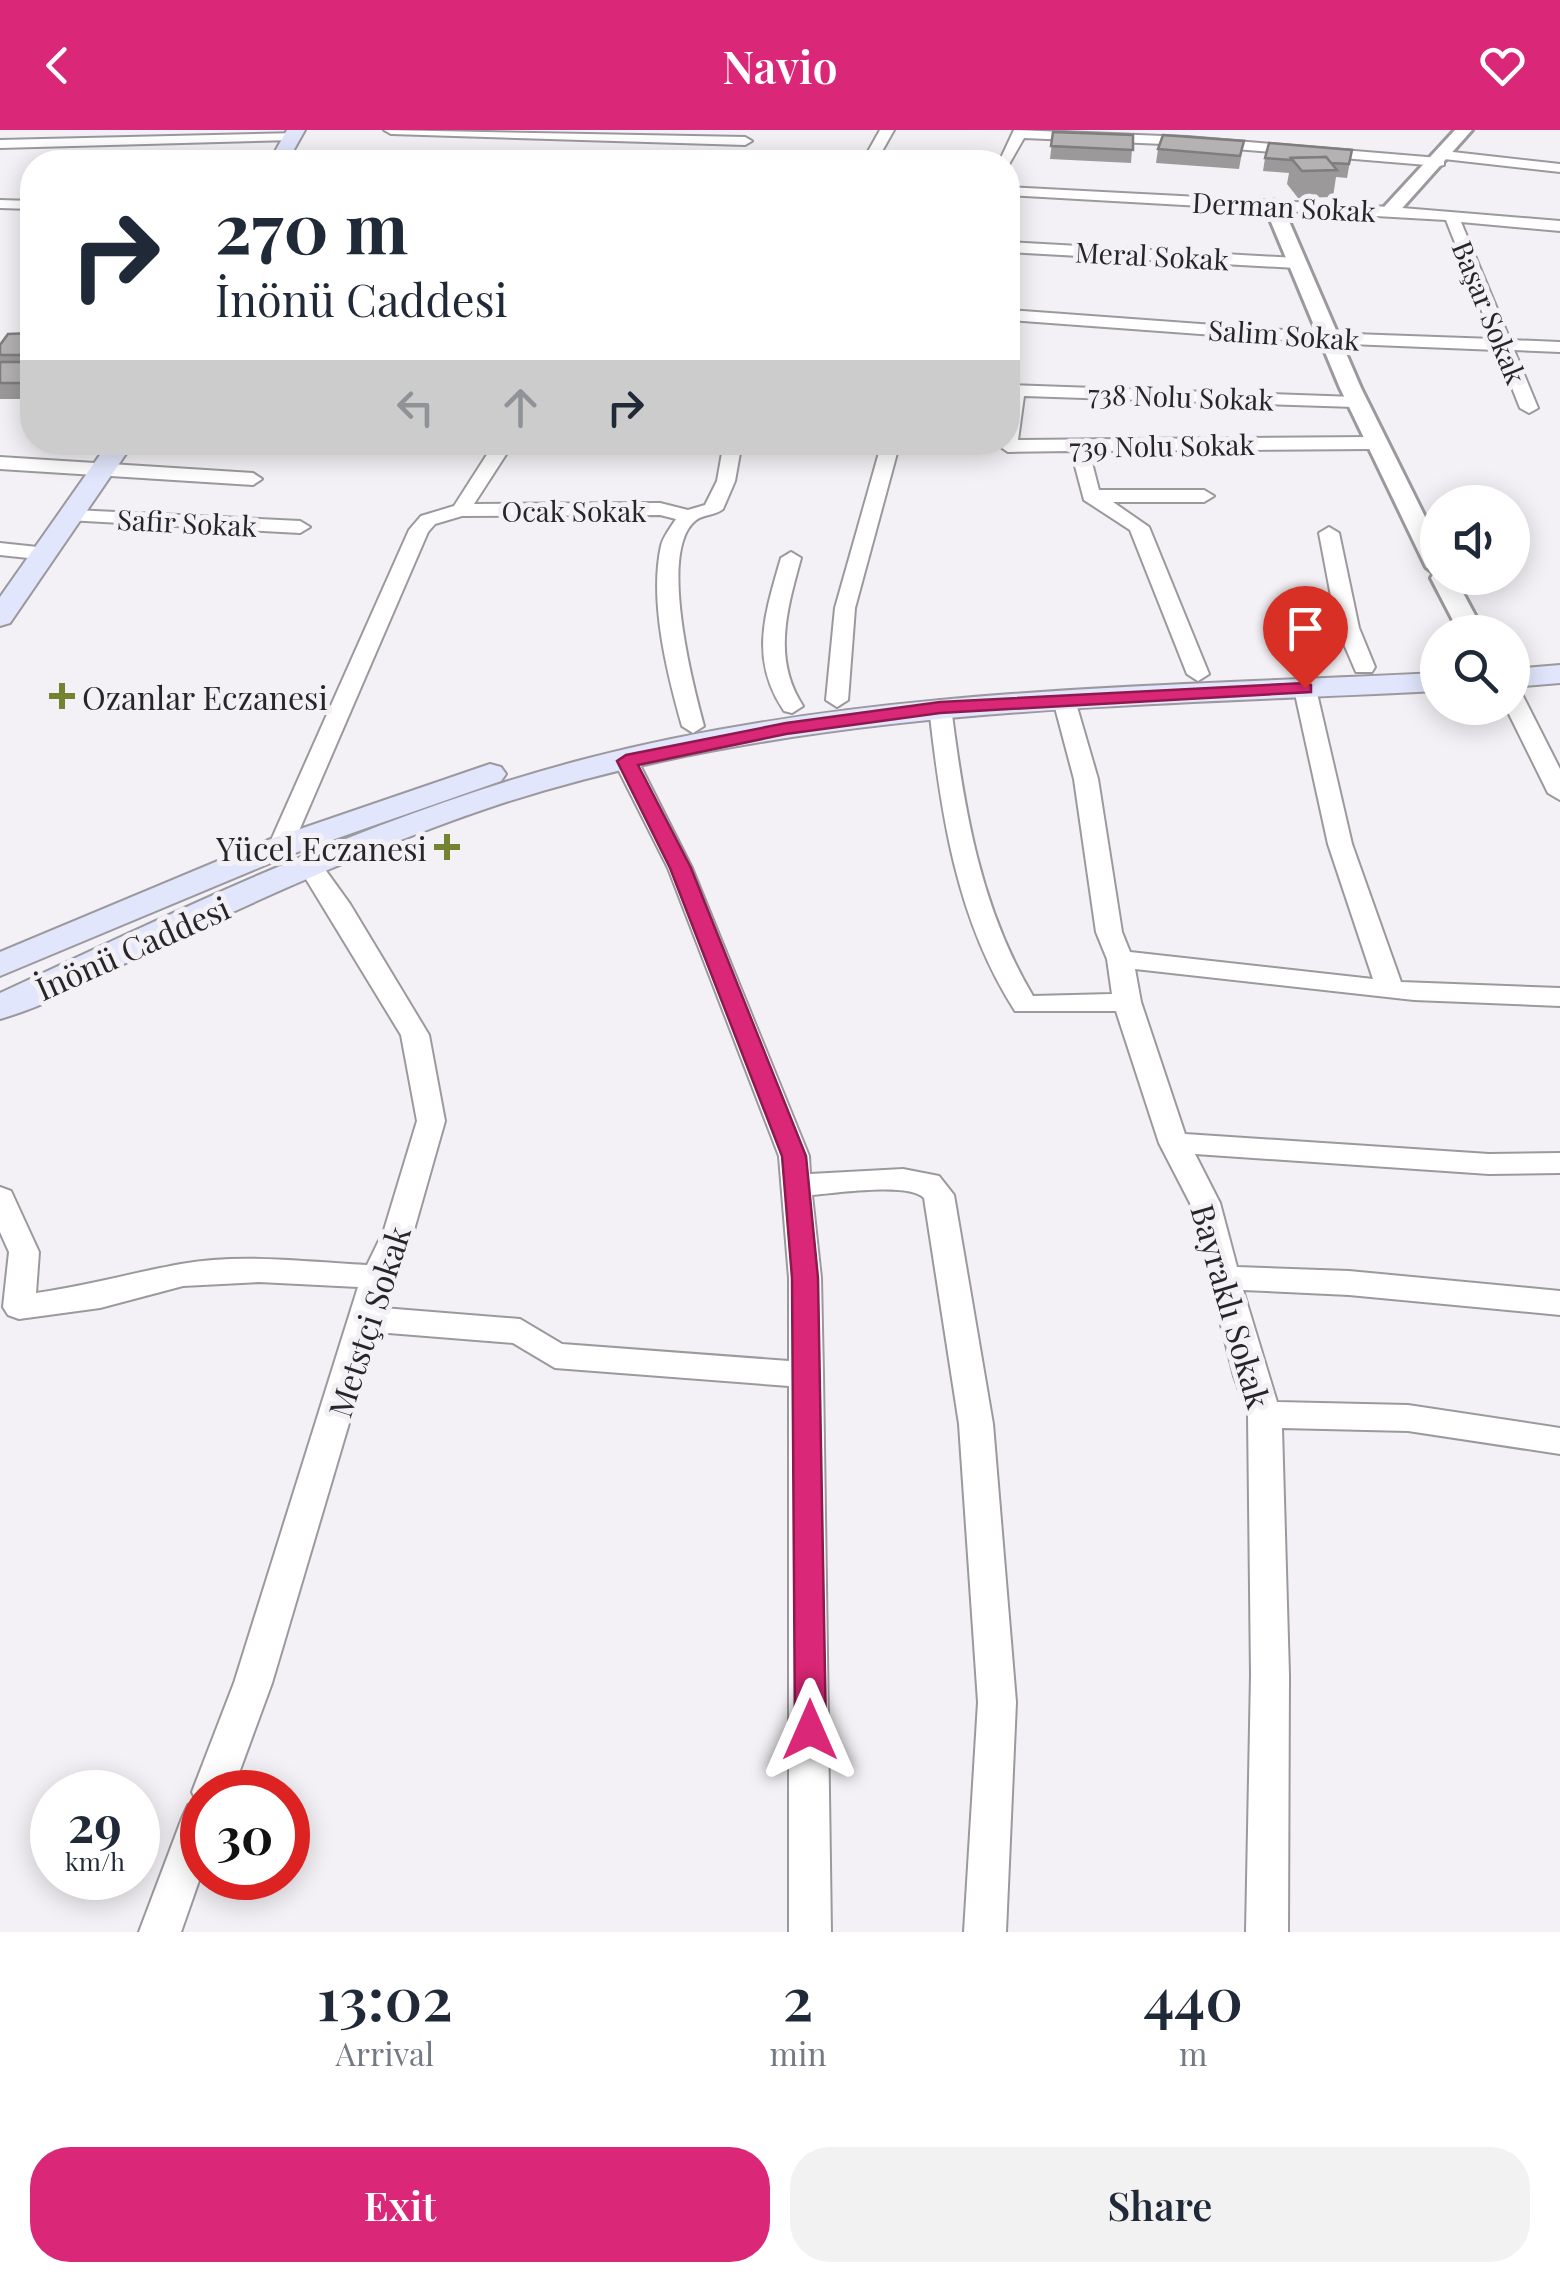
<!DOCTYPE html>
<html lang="en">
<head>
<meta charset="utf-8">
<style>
	:root { --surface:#fff; --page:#f2f2f3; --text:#1f2937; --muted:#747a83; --accent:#db2777 }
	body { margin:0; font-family:"Playfair Display",serif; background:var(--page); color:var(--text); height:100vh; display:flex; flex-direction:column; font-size:38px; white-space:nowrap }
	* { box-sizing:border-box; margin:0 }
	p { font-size:32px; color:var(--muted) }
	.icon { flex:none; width:55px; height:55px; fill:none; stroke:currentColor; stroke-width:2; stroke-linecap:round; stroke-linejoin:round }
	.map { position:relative; height:1802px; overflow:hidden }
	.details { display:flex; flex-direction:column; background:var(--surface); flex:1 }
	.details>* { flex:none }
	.banner { position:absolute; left:20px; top:20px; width:1000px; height:305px; border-radius:40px; box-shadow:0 5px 25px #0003; background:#fff; color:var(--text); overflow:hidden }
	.controls { position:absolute; left:1420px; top:355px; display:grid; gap:20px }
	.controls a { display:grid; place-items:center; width:110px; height:110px; border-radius:50%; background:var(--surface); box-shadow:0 5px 25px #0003; font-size:50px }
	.speed { position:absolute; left:30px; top:1640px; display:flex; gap:20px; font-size:50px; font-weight:700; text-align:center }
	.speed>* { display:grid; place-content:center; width:130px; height:130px; border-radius:50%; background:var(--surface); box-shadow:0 5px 25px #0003; line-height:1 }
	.speed small { font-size:25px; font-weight:400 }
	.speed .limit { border:15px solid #d22; background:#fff; color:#111 }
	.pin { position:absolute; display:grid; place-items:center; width:85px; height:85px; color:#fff; margin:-102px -42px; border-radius:50% 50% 50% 0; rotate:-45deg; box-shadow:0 0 10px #0007 }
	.pin .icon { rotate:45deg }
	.me { position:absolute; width:110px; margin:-55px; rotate:0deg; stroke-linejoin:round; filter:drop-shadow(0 0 8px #0008) }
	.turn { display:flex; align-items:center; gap:35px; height:210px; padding:0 30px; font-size:45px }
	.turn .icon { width:130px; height:130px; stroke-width:2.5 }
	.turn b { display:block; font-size:70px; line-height:85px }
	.lanes { display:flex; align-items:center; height:95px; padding:0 30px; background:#0003; justify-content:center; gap:50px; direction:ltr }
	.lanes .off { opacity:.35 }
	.eta { display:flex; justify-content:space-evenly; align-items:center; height:170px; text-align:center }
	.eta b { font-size:60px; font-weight:600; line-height:70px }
	.cta { display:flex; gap:20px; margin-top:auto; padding:20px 30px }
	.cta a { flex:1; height:115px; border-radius:40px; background:var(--accent); color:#fff; font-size:40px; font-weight:600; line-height:115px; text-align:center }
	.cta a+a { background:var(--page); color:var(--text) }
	header { display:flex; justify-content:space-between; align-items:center; height:130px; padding:0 30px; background:var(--accent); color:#fff; font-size:45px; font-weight:600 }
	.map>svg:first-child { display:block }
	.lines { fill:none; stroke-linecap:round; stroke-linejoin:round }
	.minor-casing { stroke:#9b999d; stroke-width:4 }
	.tertiary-casing { stroke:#9b999d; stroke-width:6 }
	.secondary-casing { stroke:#9b999d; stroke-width:4 }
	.minor { fill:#fff; fill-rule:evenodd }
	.tertiary { fill:#fff; fill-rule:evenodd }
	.secondary { fill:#e2e6fc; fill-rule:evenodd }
	.wall { fill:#9c999b }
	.building { fill:#b5b2b4; stroke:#7f7d7e; stroke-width:2.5 }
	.route { fill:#db2777; stroke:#8e194d; stroke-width:2.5 }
	.poi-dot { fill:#748332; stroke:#f3f1f5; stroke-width:4 }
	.labels { text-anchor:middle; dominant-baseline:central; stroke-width:10; stroke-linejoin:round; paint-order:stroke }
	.far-street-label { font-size:28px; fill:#272627; stroke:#f3f1f5 }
	.poi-label { font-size:32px; fill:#272627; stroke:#f3f1f5; text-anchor:start }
	.street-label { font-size:32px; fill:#272627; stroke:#f3f1f5 }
</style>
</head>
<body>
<header><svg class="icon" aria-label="back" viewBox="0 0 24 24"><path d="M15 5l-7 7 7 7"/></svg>Navio<svg class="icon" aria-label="heart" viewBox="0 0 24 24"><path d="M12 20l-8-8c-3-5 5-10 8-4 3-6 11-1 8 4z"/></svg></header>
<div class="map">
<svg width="1560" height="1802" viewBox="0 0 1560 1802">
	<rect width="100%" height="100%" fill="#f3f1f5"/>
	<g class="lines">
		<defs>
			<g id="minor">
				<polygon points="384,0 745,7 752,11 745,15 391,4"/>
				<polygon points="880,0 894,0 876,32 862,32"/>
				<polygon points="1014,0 1187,7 1439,28 1439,22 1444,21 1560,34 1560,42 1444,29 1444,35 1439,36 1187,15 1024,8 1008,36 1008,32 999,32"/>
				<polygon points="298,3 298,9 293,10 0,18 0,10"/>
				<polygon points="279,28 301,28 308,32 272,32"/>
				<polygon points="1008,57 1390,77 1560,91 1560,101 1461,92 1510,210 1560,212 1560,222 1514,220 1538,278 1529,283 1520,278 1497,220 1325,213 1008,190 1008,180 1325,203 1493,209 1446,90 1008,65"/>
				<polygon points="0,70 32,71 32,79 0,78"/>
				<polygon points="1008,112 1296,128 1304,133 1296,138 1008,122"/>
				<polygon points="1008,255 1355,267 1364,272 1355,277 1024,266 1018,310 1373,307 1382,313 1373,319 1089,321 1099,360 1204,360 1214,366 1204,372 1113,372 1149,397 1209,544 1198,551 1187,544 1130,400 1084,370 1071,321 1008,322 999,316 999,312 1008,312"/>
				<path d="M495,312h19l-40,62 186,-1 28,7 17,-5 12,-24 5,-28 -83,-5 -9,-6h112l-7,39 -12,28c-8,7 -21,5 -28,12 -37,31 -2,165 9,205l-11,7 -11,-7c-15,-53 -33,-125 -21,-180 2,-9 10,-19 15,-27l-16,-4 -198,1 -27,8 -7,8 -136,315 -12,7 -9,-2 -3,-5 141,-317 12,-14 33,-10z"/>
				<polygon points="882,312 900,312 855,478 848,570 837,577 826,570 835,478"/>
				<polygon points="0,327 253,343 262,349 253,355 0,339"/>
				<polygon points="74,380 300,391 310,397 300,403 67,390 64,386"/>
				<polygon points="1329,397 1339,403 1359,498 1375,537 1372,542 1356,542 1337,498 1319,403"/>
				<polygon points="0,413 47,418 57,424 47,430 0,425"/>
				<path d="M791,422l10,6c-14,51 -29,101 2,148l-11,7 -8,-2c-35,-52 -19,-97 -3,-153z"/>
				<path d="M1305,552l11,7 36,155 49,138 159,6v18l-146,-6 -279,-31 6,33 44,132 304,20 71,-1v20l-71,1 -294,-20 25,49 17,64 112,4 211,20v24l-211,-20 -106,-5 34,112 131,3 152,23v26l-152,-23 -126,-3 7,247 -1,257h-42l5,-257 -3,-260 -14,-39 -44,-173 -31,-60 -43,-132h-101c-59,-92 -74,-197 -86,-304l11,-7 11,7c13,102 29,200 82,289l79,-2 -5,-35 -11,-27 -22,-153 -21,-79 11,-7 11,7 23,79 24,153 8,20 243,27 -45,-135 -34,-155z"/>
				<polygon points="1512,559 1523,566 1560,639 1560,670 1548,663 1506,578 1512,578"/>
				<path d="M626,624l12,7 54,107 117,288 1,18 93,-5 36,7 15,19 39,229 23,278 -10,230h-42l14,-230 -19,-278 -35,-226c-15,-16 -88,-5 -112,-3l9,83 2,97 8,557h-42v-546l-234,-18 -42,-25 -137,-11 -104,351 -40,109h-30v80l-21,60h-42l43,-114 6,-13 9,-3 -5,-10 42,-109 124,-396 -99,-5 -76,4 -83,22 -81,11 -11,-4 -5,-8 6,-55 -9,-20v-45l11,4 28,61 -3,41c49,-7 96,-20 145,-29 60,-11 125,-2 186,1l17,-35 33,-109 -16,-86 -103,-169 12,-7 9,2 31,43 79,131 16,86 -31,109 -31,78 137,11 42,25 227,17v-83l-10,-122 -111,-288 -54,-107z"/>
			</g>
			<g id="tertiary">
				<polygon points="1455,0 1472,0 1396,85 1384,85 1384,77"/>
				<polygon points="1273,70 1282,75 1361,258 1438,413 1438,448 1455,448 1484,502 1459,502 1431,448 1434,443 1426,437 1340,258 1264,75"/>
			</g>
			<g id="secondary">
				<polygon points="287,0 305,0 287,32 269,32"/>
				<polygon points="109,312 134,312 10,493 0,496 0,467"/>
				<polygon points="1560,535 1560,553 1512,557 1512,539"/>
				<path d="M1438,543v18c-318,16 -639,15 -944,115 -113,38 -221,87 -329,137 -51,25 -111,61 -165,76v-26c192,-89 383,-182 589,-235 277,-71 565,-71 849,-85z"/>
				<polygon points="490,634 501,637 506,644 501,651 292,724 0,846 0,822 268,710"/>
			</g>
		</defs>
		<!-- minor casing -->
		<use href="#minor" class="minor-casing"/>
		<!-- tertiary casing -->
		<use href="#tertiary" class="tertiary-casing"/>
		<!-- secondary casing -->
		<use href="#secondary" class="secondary-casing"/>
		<!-- minor -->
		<use href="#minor" class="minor"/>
		<!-- tertiary -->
		<use href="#tertiary" class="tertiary"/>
		<!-- secondary -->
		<use href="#secondary" class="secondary"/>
	</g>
	<!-- wall -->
	<g class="wall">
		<polygon points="1053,2 1133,5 1131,33 1050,29"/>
		<polygon points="1244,11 1239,39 1156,33 1158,19"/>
		<polygon points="1352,20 1347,48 1336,47 1333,67 1298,68 1287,54 1289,43 1263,41 1265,28"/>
		<polygon points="32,203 32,269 0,269 0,215"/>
	</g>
	<!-- building -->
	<g class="building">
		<polygon points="1053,2 1133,5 1133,20 1051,16"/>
		<polygon points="1163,5 1244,11 1240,26 1158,19"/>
		<polygon points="1269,13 1352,20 1349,34 1331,33 1326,27 1291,28 1291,30 1265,28"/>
		<polygon points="1326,27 1337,40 1302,41 1291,28"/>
		<polygon points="32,203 32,225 0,225 0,215 8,204"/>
		<rect x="0" y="232" width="32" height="21"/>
	</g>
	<!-- route -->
	<polygon class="route" points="1305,553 1311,555 1311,562 940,583 786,604 638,635 691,738 806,1026 818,1148 826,1600 822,1610 810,1614 799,1610 795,1600 792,1148 782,1026 670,738 617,631 626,625 786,593 940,572"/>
	<!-- markers -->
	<g class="poi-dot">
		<path d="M57 551h10v10h10v10h-10v10h-10v-10h-10v-10h10z"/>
		<path d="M442 702h10v10h10v10h-10v10h-10v-10h-10v-10h10z"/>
	</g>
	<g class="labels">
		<!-- far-street labels -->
		<g class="far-street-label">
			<text transform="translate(1284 76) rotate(3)">Derman Sokak</text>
			<text transform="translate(1152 125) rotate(3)">Meral Sokak</text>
			<text transform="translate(1490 182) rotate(68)">Başar Sokak</text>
			<text transform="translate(1284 204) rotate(4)">Salim Sokak</text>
			<text transform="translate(1181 266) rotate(2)">738 Nolu Sokak</text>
			<text transform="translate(1162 315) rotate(-1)">739 Nolu Sokak</text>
			<text x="574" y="380">Ocak Sokak</text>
			<text transform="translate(187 392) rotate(3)">Safir Sokak</text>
		</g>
		<!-- poi labels -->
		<g class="poi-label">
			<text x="82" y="566">Ozanlar Eczanesi</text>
			<text x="427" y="717" text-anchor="end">Yücel Eczanesi</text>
		</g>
		<!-- street labels -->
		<g class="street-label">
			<text transform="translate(132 817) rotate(-24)">İnönü Caddesi</text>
			<text transform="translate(1232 1176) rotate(74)">Bayraklı Sokak</text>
			<text transform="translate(368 1191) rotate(-72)">Metstçi Sokak</text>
		</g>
	</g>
</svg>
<div class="controls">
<a><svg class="icon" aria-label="sound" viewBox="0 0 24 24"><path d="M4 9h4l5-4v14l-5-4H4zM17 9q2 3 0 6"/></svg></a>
<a><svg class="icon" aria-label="search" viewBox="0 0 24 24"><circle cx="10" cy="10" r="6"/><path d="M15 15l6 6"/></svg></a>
</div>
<div class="speed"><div>29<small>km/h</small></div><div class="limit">30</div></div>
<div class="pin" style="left:1305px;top:558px;background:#d93025"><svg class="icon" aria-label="arrive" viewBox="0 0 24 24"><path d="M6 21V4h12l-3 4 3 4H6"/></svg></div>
<svg class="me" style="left:810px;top:1600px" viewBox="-20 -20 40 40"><path d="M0-17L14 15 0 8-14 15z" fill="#db2777" stroke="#fff" stroke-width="4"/></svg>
<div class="banner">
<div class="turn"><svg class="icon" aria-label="right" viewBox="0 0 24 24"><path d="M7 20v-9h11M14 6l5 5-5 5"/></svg><div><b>270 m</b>İnönü Caddesi</div></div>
<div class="lanes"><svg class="icon off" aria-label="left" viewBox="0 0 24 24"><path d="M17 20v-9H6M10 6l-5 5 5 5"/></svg><svg class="icon off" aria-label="ahead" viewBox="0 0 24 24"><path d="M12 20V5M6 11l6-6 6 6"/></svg><svg class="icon" aria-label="right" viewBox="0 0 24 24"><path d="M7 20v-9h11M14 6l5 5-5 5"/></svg></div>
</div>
</div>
<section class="details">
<div class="eta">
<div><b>13:02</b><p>Arrival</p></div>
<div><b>2</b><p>min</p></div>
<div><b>440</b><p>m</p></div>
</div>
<div class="cta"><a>Exit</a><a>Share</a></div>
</section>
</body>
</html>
